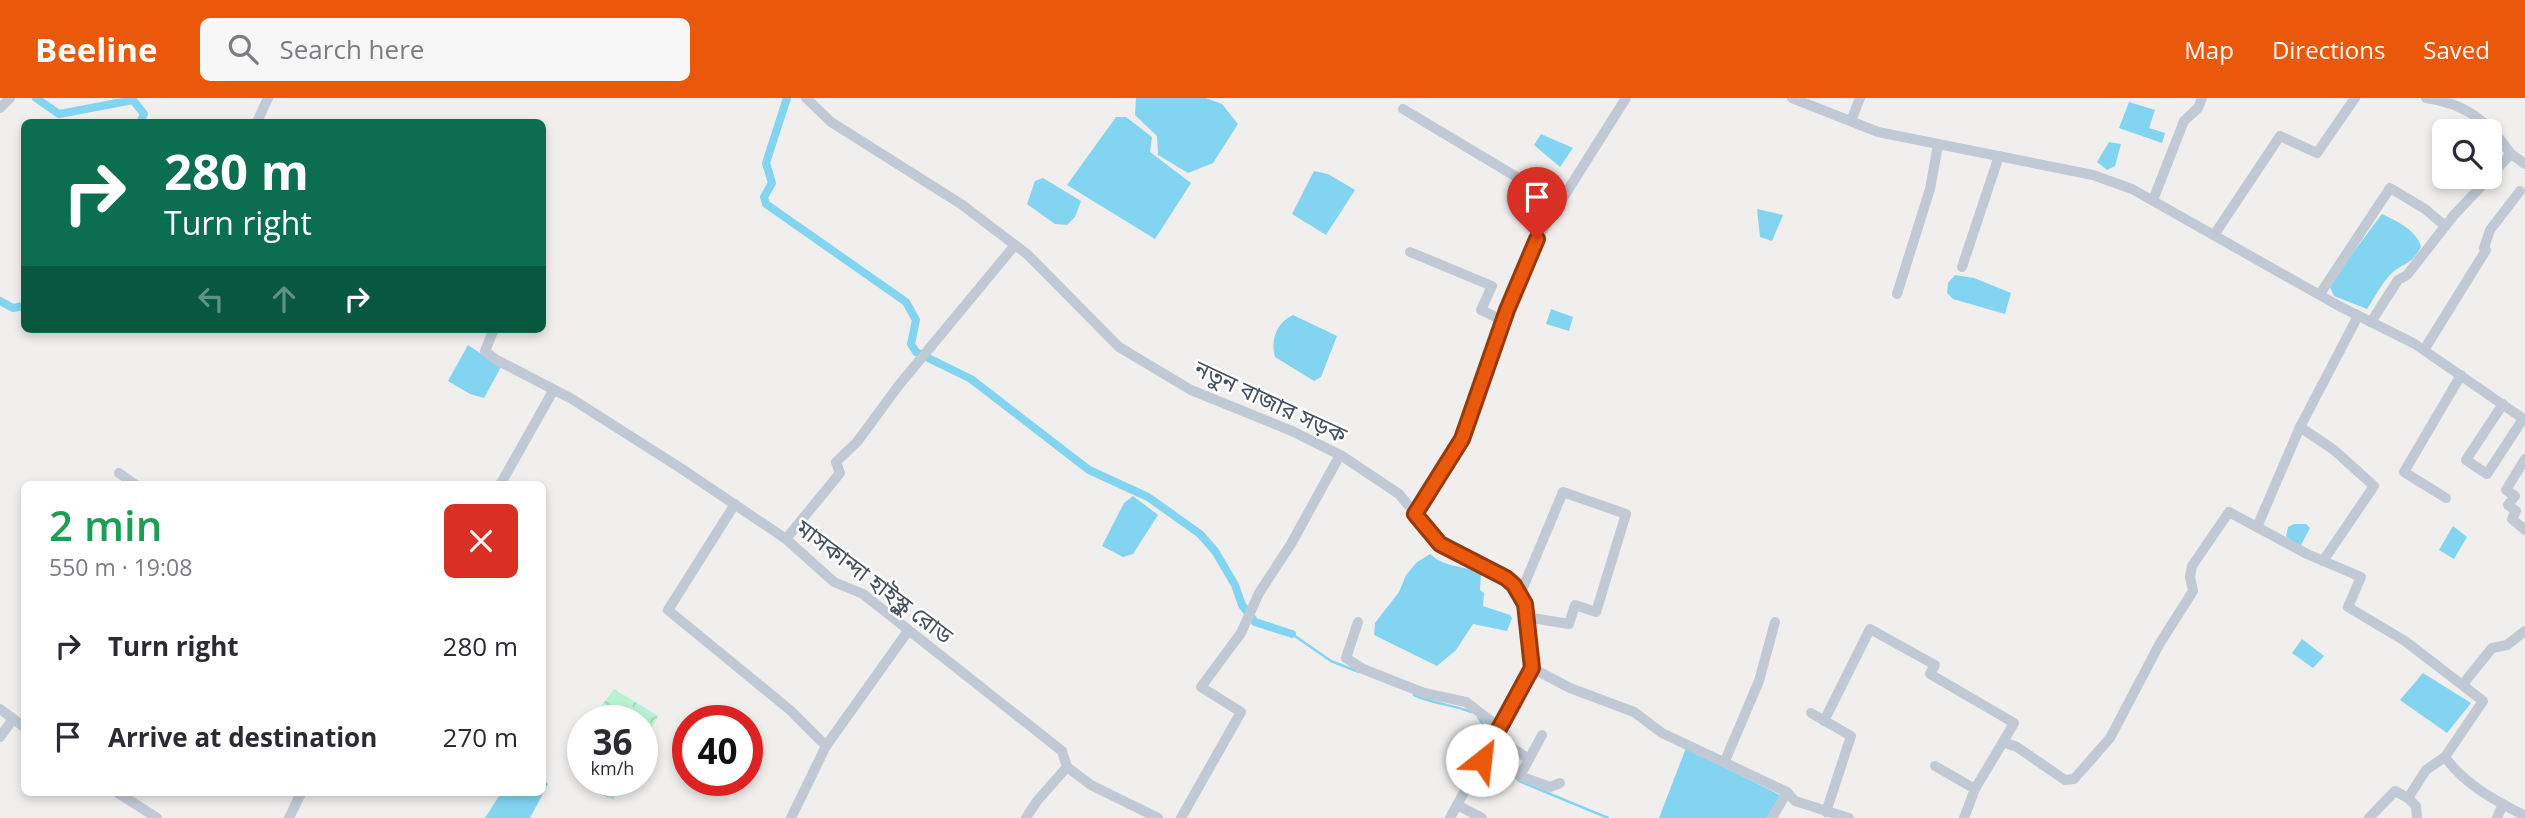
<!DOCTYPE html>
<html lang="en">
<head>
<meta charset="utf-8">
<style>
	:root { --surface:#fff; --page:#f7f7f7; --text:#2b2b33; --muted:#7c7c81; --accent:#ea580c }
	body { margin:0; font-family:"Open Sans","Noto Sans Bengali",sans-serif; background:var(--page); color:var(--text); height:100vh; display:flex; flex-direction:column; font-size:26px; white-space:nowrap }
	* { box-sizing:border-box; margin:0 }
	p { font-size:23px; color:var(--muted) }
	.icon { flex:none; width:38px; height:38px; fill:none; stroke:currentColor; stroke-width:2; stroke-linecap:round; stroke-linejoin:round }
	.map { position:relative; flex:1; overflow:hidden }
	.sheet { position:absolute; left:21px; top:383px; width:525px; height:315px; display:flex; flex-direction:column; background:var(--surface); border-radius:10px; box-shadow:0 4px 10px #0003 }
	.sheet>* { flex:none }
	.top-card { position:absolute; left:21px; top:21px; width:525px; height:214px; border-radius:10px; box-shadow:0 4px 10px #0003; background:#0b6e4f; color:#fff; overflow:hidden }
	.controls { position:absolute; left:2432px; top:21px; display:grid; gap:14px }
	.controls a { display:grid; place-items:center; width:70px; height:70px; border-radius:10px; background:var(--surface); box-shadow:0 4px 10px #0003; font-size:35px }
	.speed { position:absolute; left:567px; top:607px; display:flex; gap:14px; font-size:35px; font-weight:700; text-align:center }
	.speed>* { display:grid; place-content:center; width:91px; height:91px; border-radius:50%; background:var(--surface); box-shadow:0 4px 10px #0003; line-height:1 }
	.speed small { font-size:18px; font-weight:400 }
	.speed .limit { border:10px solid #d22; background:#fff; color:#111 }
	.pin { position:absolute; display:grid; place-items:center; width:60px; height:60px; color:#fff; margin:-72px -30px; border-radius:50% 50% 50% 0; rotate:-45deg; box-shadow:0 0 7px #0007 }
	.pin .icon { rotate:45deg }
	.me { position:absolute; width:77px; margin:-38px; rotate:29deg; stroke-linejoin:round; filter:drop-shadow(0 0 5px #0008) }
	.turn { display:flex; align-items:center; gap:24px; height:147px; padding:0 28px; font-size:32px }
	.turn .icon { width:91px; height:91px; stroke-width:2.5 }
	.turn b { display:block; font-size:49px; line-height:60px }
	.lanes { display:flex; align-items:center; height:66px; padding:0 28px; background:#0003; justify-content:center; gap:35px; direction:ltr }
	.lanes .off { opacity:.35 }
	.round { display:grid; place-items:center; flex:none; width:74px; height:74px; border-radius:10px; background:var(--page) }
	.summary { display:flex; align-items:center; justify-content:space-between; height:119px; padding:0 28px }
	h1 { font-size:42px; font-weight:600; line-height:52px; color:#1e9e55 }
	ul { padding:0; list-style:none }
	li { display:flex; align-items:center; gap:21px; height:91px; padding:0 28px }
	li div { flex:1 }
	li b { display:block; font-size:26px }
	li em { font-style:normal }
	header { display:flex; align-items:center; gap:42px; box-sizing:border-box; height:98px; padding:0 35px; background:var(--accent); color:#fff }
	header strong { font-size:33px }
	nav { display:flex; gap:38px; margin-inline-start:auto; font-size:24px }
	.search { width:490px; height:63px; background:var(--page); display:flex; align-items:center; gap:18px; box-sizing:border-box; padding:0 24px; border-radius:10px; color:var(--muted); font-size:26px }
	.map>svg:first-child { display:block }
	.forest { fill:url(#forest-crowns) }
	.water { fill:#83d4f1 }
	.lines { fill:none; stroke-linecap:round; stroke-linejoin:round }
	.stream { stroke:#83d4f1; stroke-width:2.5 }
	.canal { stroke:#83d4f1; stroke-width:8 }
	.minor { stroke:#c0c9d4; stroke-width:10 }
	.route-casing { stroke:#983908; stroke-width:18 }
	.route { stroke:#ea580c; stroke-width:12 }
	.labels { text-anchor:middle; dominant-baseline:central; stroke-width:5; stroke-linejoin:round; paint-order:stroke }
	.street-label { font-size:23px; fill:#45505d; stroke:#fff }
</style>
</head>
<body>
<header>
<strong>Beeline</strong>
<div class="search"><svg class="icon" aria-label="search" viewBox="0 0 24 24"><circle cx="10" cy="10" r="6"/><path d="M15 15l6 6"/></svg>Search here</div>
<nav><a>Map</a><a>Directions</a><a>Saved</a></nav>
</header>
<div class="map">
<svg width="2525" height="720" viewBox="0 0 2525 720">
	<defs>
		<pattern id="forest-crowns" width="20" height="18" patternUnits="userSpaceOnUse" patternTransform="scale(1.75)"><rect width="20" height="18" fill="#b9f2d2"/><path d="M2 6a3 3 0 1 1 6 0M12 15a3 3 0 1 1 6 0" fill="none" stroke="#a0d1b7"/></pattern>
	</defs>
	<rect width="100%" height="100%" fill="#f1eeee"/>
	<!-- forest -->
	<g class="forest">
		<polygon points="614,591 658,618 642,648 642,623 590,623"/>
		<polygon points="595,683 595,682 624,683 613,702 590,691"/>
	</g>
	<!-- water -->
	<g class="water">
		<polygon points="1136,0 1206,0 1222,6 1238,26 1213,65 1188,75 1158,57 1157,38 1135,17"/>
		<polygon points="2129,4 2155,12 2149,30 2165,35 2162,45 2119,30"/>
		<polygon points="1116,19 1126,19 1152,39 1150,54 1191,85 1155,141 1067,87"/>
		<polygon points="1541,36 1573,50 1560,69 1534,47"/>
		<polygon points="2109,44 2121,46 2115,68 2107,72 2097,64"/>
		<polygon points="1314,73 1328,76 1355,92 1326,137 1292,116"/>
		<polygon points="1043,80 1081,103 1075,119 1067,127 1055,126 1027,106 1035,83"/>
		<polygon points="1757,111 1783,117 1772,143 1760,139"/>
		<path d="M2382,116c14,7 35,16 39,33 -11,19 -14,14 -28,25 -11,10 -18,25 -26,37l-33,-13 -5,-11z"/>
		<polygon points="1955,177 1974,180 2011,195 2005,216 1953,201 1947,195 1948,185"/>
		<polygon points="1551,211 1573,219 1569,233 1546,226"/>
		<path d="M1293,217l44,21 -16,41 -7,4 -39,-24c-5,-17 2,-35 18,-42z"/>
		<polygon points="468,247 501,269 484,300 470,296 448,283"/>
		<polygon points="1133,398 1158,417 1133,456 1123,459 1102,448 1124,405"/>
		<polygon points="2294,426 2306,426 2310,430 2301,447 2296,447 2286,438 2288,429"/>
		<polygon points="2453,428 2467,439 2454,461 2439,452"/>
		<path d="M1430,456c17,15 32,10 51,20l-1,16 4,3 -1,13 27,9 2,3 -5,13 -34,-7 -17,26 -19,16 -63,-31 1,-12 24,-31 7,-17 11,-13z"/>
		<polygon points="2302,541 2324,558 2313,570 2292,555"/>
		<polygon points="2423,575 2471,605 2447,635 2400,602"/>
		<polygon points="1686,650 1780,697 1767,720 1659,720"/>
		<polygon points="543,680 548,686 530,720 485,720 501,695 542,695"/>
	</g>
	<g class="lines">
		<!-- stream -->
		<g class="stream">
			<polyline points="1292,536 1331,563 1359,574"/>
			<path d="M1414,597c19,9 37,9 57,17"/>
			<polyline points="1478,619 1483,626 1483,646"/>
			<polyline points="1492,652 1519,683 1608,720"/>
		</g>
		<!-- canal -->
		<g class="canal">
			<polyline points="36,0 59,16 133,2 144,16 140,24"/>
			<polyline points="787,0 766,65 772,85 764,99 766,106 906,204 916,222 911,246 916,254 971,281 1089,372 1148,399 1200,436 1215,453 1235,487 1242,507 1255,524 1292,536"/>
			<polyline points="0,203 13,210 24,208"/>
		</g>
		<!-- minor -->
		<g class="minor">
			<polyline points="806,0 831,24 961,106 1027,156 1119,249 1191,292 1292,333 1342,358 1399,396 1440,446 1514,487 1525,506 1532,570 1450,720"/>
			<polyline points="1792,0 1878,34 2093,77 2132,91 2339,208 2415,246 2525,322"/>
			<path d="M2426,0c39,5 63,24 85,56"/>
			<polyline points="0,10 10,0"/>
			<polyline points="1403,11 1560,105"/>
			<polyline points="1851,23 1860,0"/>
			<polyline points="257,24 268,0"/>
			<polyline points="2490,78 2511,56 2525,66"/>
			<polyline points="2153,102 2184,23 2198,10 2202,0"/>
			<polyline points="2214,137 2280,38 2317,55 2355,0"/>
			<polyline points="1410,154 1492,188 1481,212 1504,223"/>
			<polyline points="1962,169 1999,58"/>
			<polyline points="1897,196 1930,91 1938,47"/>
			<polyline points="2320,196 2390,90 2425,111 2445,128"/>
			<polyline points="2371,224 2398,182 2407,177 2454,117 2490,79"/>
			<polyline points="494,231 485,253 495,261 572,301 682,371 786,441 834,484 863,496 1062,653 1067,669 1091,687 1158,720"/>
			<polyline points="2424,252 2486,152 2484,150 2490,132 2520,93"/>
			<polyline points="2503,306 2466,362 2487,376 2523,321"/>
			<polyline points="2300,329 2334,352 2374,388 2323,463"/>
			<polyline points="2525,361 2506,392 2515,398 2508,407 2516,413 2512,421 2525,432"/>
			<polyline points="119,375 136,387"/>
			<polyline points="500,387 553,293"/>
			<polyline points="2446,400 2404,374 2461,277"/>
			<polyline points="735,406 668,512 790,612 826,648 908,533"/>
			<polyline points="1415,416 1462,341 1508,212 1537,141 1626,0"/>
			<polyline points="2257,429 2300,329 2358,218"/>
			<polyline points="786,441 840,375 836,364 857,344 899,287 1015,147"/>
			<polyline points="1519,499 1563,394 1626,416 1596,514 1575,507 1569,526 1526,519"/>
			<polyline points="1358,524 1346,560 1363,571 1424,595 1466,604 1500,630"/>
			<polyline points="1532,570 1570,590 1634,614 1662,635 1787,694 1795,703 1849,720"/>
			<polyline points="2463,586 2492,550 2507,547 2525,533"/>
			<polyline points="0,611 24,629"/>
			<polyline points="1811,615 1851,638 1826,714"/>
			<polyline points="1824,623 1870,531 1935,567 1930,576 2014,625 2003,644"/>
			<polyline points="1542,637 1520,678 1550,689 1560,685"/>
			<polyline points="0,639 13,621"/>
			<polyline points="1495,639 1529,661"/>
			<polyline points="1724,665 1759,583 1775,524"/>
			<polyline points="1935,668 1975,691"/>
			<polyline points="118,695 157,720"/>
			<polyline points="2408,700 2416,708 2417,720"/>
			<polyline points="1457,707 1482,720"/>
			<polyline points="289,720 301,695"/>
			<polyline points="791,720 826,648"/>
			<polyline points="1026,720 1037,703 1067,669"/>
			<polyline points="1181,720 1241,614 1201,589 1241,535 1259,495 1291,446 1340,357"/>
			<polyline points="1772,720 1787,694"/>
			<path d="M1964,720l11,-29 28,-47 14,5 48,33 9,-1 36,-41 50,-95 33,-52 -3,-14 2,-11 37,-54 78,42 54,23 -13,30 57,34 78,60 -38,56c20,28 50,43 80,59"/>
			<polyline points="2369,720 2395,693 2408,700 2426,672 2445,659"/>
			<polyline points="2497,720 2503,706"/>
		</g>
	</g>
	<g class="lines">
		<defs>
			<polyline id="route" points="1482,662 1532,570 1525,506 1514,487 1506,480 1440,446 1415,416 1462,341 1507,212 1537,141"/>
		</defs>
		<!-- route casing -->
		<use href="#route" class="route-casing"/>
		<!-- route -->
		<use href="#route" class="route"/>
	</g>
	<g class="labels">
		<!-- street labels -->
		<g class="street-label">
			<text transform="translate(1271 303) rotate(25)">নতুন বাজার সড়ক</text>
			<text transform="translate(875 483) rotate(37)">মাসকান্দা হাইস্কুল রোড</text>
		</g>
	</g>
</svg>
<div class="controls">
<a><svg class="icon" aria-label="search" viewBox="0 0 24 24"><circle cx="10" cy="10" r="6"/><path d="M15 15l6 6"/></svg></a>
</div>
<div class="speed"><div>36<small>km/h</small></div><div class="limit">40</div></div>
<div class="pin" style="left:1537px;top:141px;background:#d93025"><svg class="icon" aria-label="arrive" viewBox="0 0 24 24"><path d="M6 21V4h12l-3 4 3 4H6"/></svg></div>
<svg class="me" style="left:1482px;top:662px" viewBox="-20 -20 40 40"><circle r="19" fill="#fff"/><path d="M0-13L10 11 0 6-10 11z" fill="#ea580c"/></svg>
<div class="top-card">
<div class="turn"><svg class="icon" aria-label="right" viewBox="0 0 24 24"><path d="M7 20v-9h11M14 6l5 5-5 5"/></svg><div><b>280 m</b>Turn right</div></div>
<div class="lanes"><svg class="icon off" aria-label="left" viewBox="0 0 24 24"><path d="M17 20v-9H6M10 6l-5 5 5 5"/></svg><svg class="icon off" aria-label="ahead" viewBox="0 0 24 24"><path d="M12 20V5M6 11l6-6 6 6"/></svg><svg class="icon" aria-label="right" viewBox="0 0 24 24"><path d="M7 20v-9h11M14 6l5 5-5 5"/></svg></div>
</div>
<section class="sheet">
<div class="summary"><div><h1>2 min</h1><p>550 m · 19:08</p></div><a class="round" style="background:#d93025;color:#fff"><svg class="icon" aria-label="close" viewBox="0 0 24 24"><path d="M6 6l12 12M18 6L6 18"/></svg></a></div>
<ul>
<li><svg class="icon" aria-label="right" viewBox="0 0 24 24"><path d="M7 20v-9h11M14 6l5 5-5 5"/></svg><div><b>Turn right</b></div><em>280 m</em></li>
<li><svg class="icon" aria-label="arrive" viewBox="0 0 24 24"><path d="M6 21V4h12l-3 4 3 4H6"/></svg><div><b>Arrive at destination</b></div><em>270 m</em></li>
</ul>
</section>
</div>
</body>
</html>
